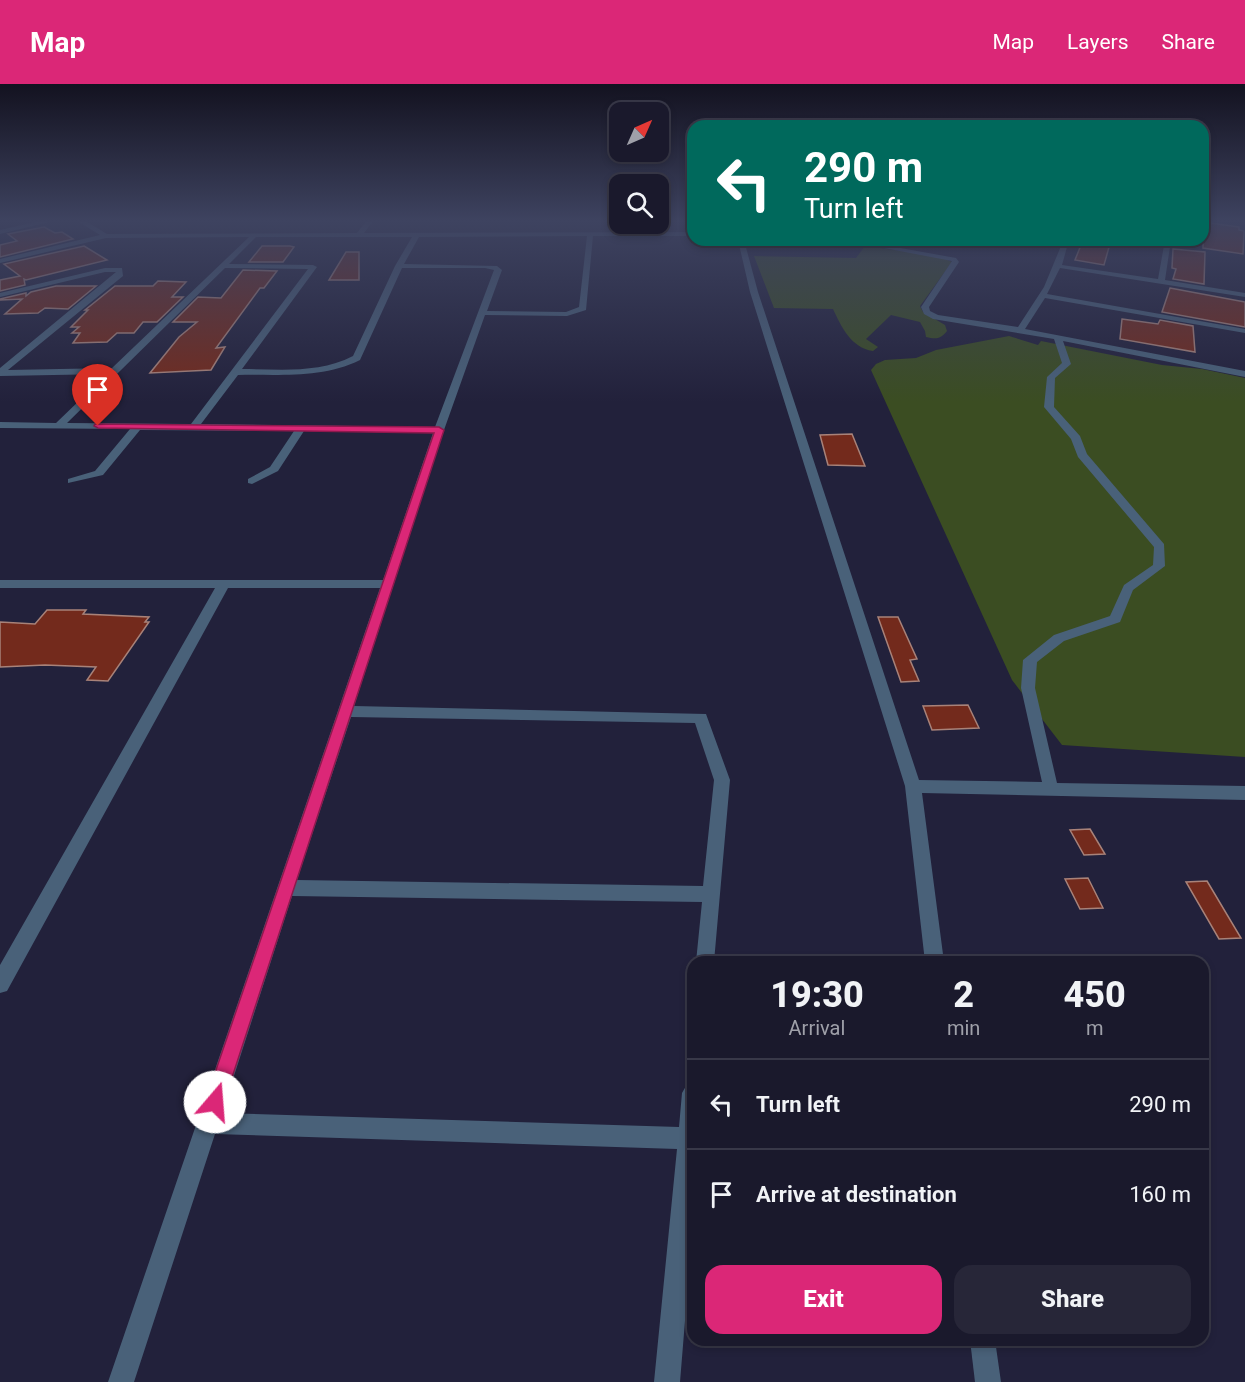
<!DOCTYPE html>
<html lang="en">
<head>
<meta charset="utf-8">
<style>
	:root { --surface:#1a192c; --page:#272638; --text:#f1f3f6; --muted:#9fa0a9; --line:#383848; --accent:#db2777 }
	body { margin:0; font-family:Roboto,sans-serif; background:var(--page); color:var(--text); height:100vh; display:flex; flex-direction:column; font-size:22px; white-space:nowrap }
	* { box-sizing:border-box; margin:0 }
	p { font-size:20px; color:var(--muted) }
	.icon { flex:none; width:33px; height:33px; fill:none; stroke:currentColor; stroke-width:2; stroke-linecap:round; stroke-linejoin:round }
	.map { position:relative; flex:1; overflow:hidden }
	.panel { position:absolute; left:687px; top:872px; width:522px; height:390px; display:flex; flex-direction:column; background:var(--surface); border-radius:18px; box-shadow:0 3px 9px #0003,0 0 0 2px var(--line) }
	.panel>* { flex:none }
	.top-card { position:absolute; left:687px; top:36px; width:522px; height:126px; border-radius:18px; box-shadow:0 3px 9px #0003,0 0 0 2px var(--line); background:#00695c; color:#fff; overflow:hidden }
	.needle { width:39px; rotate:45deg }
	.fabs { position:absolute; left:609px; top:18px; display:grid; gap:12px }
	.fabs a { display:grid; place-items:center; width:60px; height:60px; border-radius:12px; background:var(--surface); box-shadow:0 3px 9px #0003,0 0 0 2px var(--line); font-size:30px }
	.pin { position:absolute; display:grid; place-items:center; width:51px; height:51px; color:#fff; margin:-62px -26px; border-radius:50% 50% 50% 0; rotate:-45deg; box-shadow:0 0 6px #0007 }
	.pin .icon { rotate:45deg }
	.me { position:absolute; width:66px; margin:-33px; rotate:18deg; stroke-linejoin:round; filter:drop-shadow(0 0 4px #0008) }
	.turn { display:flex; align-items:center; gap:21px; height:126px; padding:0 18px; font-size:27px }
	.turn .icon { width:78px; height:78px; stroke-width:2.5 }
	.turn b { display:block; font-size:42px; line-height:51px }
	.eta { display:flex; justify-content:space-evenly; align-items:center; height:102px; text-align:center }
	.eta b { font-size:36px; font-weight:800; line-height:42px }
	.primary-button { display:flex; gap:12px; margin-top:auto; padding:12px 18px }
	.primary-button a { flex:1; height:69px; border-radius:18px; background:var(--accent); color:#fff; font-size:24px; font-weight:800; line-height:69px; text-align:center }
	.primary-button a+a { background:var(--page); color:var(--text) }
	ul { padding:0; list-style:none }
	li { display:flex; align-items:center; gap:18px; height:90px; padding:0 18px; border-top:2px solid var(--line) }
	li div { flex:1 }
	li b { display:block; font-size:22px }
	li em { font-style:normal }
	header { display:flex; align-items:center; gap:36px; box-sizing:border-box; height:84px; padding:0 30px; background:var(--accent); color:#fff }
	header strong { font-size:28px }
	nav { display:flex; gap:33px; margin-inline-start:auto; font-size:21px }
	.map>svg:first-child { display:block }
	.green { fill:#3b4d22 }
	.building { fill:#732a1c; stroke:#a88279; stroke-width:1.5 }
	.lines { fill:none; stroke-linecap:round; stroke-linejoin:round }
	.street { fill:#496179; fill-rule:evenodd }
	.route { fill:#db2777; stroke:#8e194d; stroke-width:1.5 }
</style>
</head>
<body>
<header>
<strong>Map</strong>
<nav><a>Map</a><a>Layers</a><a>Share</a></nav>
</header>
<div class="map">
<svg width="1245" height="1298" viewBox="0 0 1245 1298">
	<rect width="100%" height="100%" fill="#22213b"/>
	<!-- green -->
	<g class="green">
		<path d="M865,162l73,10 14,6 -32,44 3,6 22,13 2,6c-7,9 -12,8 -21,6l-1,-6 -5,-9 -29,-7 -25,24 12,8 -5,4c-22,-3 -32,-25 -40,-42l-59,-1 -20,-52 102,2z"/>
		<polygon points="1009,252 1038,261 1041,257 1162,281 1202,285 1245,294 1245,673 1062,661 1012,596 871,286 876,280 885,276 916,274 936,266"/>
	</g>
	<!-- building -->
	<g class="building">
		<polygon points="1203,138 1239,143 1239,146 1244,147 1243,170 1203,164"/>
		<polygon points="44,143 55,149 62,148 73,155 0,173 0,161 17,157 8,150"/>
		<polygon points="1083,156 1111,156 1104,181 1075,176"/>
		<polygon points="84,162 107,176 26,196 24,195 25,201 0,207 0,196 20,192 4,180"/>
		<polygon points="262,162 290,162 294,163 283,178 249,178"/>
		<polygon points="1173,165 1205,168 1204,200 1173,195 1176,185 1172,184"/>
		<polygon points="346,168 359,168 359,196 329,196"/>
		<polygon points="243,186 277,187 264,204 260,204 216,264 225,263 211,286 150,289 179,253 197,238 173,238 198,213 221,214"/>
		<polygon points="158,197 186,198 172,213 183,213 157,238 143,238 134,249 117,249 107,258 73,259 80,249 72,249 79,243 71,243 88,226 85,226 115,202 153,202"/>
		<polygon points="56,202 96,202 68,225 45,224 38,229 5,230 22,215 0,216 0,215 26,209 26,212 31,208"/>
		<polygon points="1170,204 1245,218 1245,243 1162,228"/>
		<polygon points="1122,235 1158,240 1160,236 1193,242 1195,268 1120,255"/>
		<polygon points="852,350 865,382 828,381 820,351"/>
		<polygon points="47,526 86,526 83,530 149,533 145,538 149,538 108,597 87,596 96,583 45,581 0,583 0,538 35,540"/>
		<polygon points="878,533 898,533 917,575 910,576 919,597 901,598"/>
		<polygon points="968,621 979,644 932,646 923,622"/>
		<polygon points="1090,745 1105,770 1084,771 1070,746"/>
		<polygon points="1088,794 1103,824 1080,825 1065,795"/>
		<polygon points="1207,797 1241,854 1219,855 1186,798"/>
	</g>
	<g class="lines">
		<!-- street -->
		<g class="street">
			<polygon points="44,136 57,136 0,150 0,146"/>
			<path d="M76,136h8l23,14 250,-1 10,-13h7l-10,13 329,-1v4h-100l-7,74 -19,6 -82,-1 -41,115 -90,276 352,8 24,66 -16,182h-18l6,-60 -410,-6 -70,217 457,14 3,-34 4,-7 7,-4v141l-13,159h-26l23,-233 -462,-15 -81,248h-26l272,-794h-152l-221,403 -7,2v-28l215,-377h-215v-8h383l50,-147 -129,-2 -26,40 -26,13 -4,-1v-4l22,-12 24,-36 -154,-1 -37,45 -35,8v-4l27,-8 35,-42 -130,-1v-6l56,1 51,-49 -107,2v-8l116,-96h-11l-105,25v-4l105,-25h17l1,8 -115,94 104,-2 137,-131 -143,1 -106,25v-4l100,-24zM587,152l-8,71 -13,5 -79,-1 15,-41 -5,-4 -93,-2 15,-27zM256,153h156l-17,29 -42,90c-35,18 -74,13 -111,13l75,-102 -4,-2 -84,-1zM225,184l83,1 -117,155 -124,-1zM402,184h83l9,2 -59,157 -234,-3 37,-49c41,-1 84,4 122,-15zM351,633l344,6 19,57 -11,106 -406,-6z"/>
			<polygon points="738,156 744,156 758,208 919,696 1042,698 1021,604 1023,576 1054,551 1110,532 1124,501 1153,481 1154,463 1078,373 1071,355 1044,323 1047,293 1062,279 1054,255 933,235 924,230 921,223 952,177 842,156 856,156 956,174 959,178 929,223 930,227 938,231 1018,243 1044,203 1061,162 1030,156 1062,159 1063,156 1069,156 1062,181 1158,195 1165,156 1171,156 1165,196 1245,209 1245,213 1060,184 1047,210 1245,245 1245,249 1045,214 1025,245 1245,287 1245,293 1063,257 1071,280 1055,294 1054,323 1080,352 1087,370 1164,460 1165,482 1133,506 1120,538 1064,557 1037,578 1035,604 1057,699 1245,702 1245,716 922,709 944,878 925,878 905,702 750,208"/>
			<polygon points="970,1256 995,1256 1001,1298 975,1298"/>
		</g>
	</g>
	<!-- sky -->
	<linearGradient id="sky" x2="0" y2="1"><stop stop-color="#131220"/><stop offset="0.43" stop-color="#3e4360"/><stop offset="1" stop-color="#3e4360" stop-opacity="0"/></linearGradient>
	<rect width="1245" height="318" fill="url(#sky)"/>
	<!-- route -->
	<polygon class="route" points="95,340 439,343 444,346 224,1018 222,1025 215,1027 208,1025 205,1018 434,349 98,344 94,342"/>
</svg>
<div class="fabs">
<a><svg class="needle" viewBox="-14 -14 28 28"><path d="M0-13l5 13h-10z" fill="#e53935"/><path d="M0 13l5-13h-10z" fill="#9fa0a9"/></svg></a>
<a><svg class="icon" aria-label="search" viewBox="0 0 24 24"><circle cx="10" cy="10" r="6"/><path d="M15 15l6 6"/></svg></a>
</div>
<div class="pin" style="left:98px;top:342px;background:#d93025"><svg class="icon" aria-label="arrive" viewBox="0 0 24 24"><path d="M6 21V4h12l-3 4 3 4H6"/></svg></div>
<svg class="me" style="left:215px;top:1018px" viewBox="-20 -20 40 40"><circle r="19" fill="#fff"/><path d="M0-13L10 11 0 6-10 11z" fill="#db2777"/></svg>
<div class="top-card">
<div class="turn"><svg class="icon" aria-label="left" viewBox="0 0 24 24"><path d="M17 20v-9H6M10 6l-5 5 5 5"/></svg><div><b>290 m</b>Turn left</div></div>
</div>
<section class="panel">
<div class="eta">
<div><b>19:30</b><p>Arrival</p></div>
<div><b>2</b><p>min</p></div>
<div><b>450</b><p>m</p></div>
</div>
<ul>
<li><svg class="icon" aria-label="left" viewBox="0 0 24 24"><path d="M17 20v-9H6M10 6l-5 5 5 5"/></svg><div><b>Turn left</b></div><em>290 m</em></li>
<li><svg class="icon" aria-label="arrive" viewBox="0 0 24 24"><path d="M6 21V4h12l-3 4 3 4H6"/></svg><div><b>Arrive at destination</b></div><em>160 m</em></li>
</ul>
<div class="primary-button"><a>Exit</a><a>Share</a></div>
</section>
</div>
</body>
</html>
